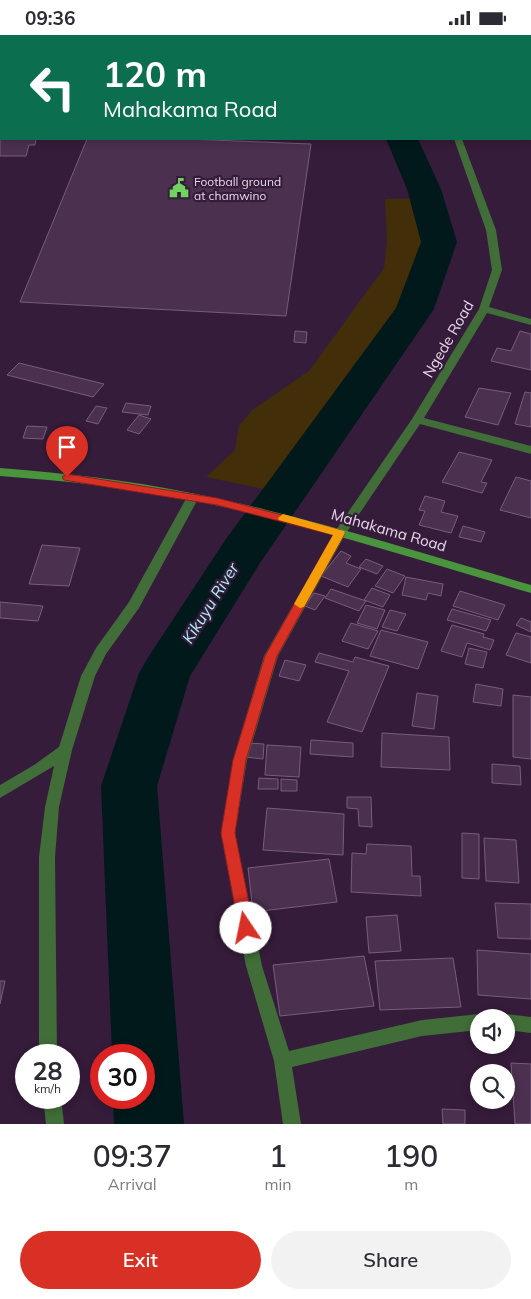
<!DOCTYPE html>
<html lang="en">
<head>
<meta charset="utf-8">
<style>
	:root { --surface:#fff; --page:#f2f2f3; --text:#2b2b33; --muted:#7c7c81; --accent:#d93025 }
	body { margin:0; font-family:Mulish,sans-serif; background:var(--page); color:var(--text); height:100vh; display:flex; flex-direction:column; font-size:19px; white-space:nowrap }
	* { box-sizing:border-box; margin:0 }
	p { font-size:16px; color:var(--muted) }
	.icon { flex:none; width:28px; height:28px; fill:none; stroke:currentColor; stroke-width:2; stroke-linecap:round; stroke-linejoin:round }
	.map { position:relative; height:1089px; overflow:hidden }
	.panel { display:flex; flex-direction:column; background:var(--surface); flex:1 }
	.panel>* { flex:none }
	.banner { position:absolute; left:0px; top:0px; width:531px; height:105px; box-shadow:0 2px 8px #0003; background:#0b6e4f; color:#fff; overflow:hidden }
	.buttons { position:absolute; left:470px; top:974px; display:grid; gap:10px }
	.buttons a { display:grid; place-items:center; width:45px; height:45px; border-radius:50%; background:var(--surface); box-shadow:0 2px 8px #0003; font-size:25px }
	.speed { position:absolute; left:15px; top:1009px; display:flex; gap:10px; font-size:25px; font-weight:700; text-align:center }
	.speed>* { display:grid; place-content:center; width:65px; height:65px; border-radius:50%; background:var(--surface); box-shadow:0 2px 8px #0003; line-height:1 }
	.speed small { font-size:12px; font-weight:400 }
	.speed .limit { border:8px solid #d22; background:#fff; color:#111 }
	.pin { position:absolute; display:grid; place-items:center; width:42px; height:42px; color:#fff; margin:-51px -21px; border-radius:50% 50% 50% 0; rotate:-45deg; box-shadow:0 0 5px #0007 }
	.pin .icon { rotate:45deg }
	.me { position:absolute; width:55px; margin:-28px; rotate:349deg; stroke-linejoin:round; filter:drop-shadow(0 0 4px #0008) }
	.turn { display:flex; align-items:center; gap:18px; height:105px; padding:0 20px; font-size:22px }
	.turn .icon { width:65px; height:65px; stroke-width:2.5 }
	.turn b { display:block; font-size:35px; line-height:42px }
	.eta { display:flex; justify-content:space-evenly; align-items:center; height:85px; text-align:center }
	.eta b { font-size:30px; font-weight:600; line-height:35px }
	.button { display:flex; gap:10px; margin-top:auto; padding:10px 20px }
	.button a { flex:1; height:58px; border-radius:30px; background:var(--accent); color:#fff; font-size:20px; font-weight:600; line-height:58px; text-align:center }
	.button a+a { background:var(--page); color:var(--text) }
	.status { display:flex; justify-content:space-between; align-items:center; height:35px; padding:0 25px; background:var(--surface); direction:ltr }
	.status svg { height:14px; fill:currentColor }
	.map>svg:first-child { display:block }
	.green { fill:#422f0a }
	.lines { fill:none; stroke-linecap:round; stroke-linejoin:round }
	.river { fill:#02191b; fill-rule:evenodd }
	.building { fill:#4b3050; stroke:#795c7f }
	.street { fill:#406d38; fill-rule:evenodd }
	.secondary { fill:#49943c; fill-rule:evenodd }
	.route { fill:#d93025; stroke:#8d1f18 }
	.slow { fill:#f59e0b }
	.labels { text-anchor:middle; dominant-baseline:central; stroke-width:4.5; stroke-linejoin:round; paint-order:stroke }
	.far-poi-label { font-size:12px; fill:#e8d7eb; stroke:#351c3a; text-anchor:start }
	.street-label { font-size:15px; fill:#e8d7eb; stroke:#351c3a }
	.water-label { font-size:16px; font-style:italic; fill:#aaf3f8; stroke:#351c3a }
</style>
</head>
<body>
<div class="status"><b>09:36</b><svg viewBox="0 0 49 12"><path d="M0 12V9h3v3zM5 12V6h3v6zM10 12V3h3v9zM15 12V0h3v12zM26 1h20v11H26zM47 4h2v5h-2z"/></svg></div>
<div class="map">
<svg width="531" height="1089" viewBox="0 0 531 1089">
	<rect width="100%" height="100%" fill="#351c3a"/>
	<!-- green -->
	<polygon class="green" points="421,163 429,195 430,215 394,293 348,355 269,455 206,442 235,415 239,391 252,375 309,336 384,233 387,206 385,164"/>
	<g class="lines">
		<!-- river -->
		<g class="river">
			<rect x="343" y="0" width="28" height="1"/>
			<polygon points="386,104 418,104 441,154 457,207 434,274 260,528 190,641 157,751 184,1089 114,1089 113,1062 144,1062 144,1020 112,1020 101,751 139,638 147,624 226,504 396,273 421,207 407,154"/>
		</g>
	</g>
	<!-- building -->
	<g class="building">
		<polygon points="0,103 1,104 36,104 35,110 29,110 26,121 0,121"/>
		<polygon points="87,104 187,104 311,109 286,281 20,267"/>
		<polygon points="295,296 307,297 306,308 294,307"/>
		<polygon points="520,296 531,299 531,335 491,326 497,313 511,316"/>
		<polygon points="19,328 104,349 93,362 7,340"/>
		<polygon points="479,353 511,358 498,390 465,382"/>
		<polygon points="525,357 531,358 531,392 515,389"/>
		<polygon points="126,368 151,371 148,380 122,377"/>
		<polygon points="96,371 107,373 98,389 86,386"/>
		<polygon points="139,380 151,384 139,399 127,395"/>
		<polygon points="27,391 47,392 43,404 23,403"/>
		<polygon points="459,417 492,425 481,447 487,448 482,458 442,447"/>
		<polygon points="516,442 531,446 531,483 500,475"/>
		<polygon points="425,461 445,466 441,477 458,481 451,498 419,490 425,476 419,475"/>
		<polygon points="463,491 485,497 481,507 459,502"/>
		<polygon points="42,510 80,513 69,551 29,549"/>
		<polygon points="341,516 351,521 346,528 361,534 348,552 321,541"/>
		<polygon points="366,524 383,531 377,539 359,532"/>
		<polygon points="387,534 405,541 393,558 375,551"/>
		<polygon points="406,542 443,549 441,561 428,558 426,565 402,560"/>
		<polygon points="372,553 390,560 383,572 364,565"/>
		<polygon points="331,554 366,566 359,576 325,563"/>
		<polygon points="460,556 505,570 498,585 453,571"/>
		<polygon points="314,558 325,561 315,575 305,571"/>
		<polygon points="0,567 43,571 38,586 0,583"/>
		<polygon points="366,570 385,575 377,594 357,588"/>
		<polygon points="452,574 491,585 486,596 447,585"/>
		<polygon points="390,575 406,579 397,596 382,592"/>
		<polygon points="521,583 531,587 531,597 516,590"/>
		<polygon points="351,588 378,596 368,614 342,606"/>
		<polygon points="452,590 484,599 483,602 494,605 490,615 467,608 462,622 441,616"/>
		<polygon points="381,595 428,607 418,634 370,621"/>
		<polygon points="516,598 531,602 531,628 506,620"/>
		<polygon points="469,613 487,617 483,633 465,629"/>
		<polygon points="319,618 353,627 355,622 389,631 362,697 327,687 349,636 315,627"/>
		<polygon points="285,625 306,630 299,646 279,641"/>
		<polygon points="476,649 503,654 501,671 473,667"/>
		<polygon points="417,658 438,661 434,694 412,691"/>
		<polygon points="513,660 531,662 531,724 513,722"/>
		<polygon points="382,698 449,702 450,735 381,732"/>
		<polygon points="311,705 353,708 353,722 310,719"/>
		<polygon points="249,708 264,709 263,724 246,722"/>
		<polygon points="267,710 301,712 299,742 265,740"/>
		<polygon points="492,729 520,731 521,750 492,748"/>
		<polygon points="259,743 278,744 278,754 258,754"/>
		<polygon points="281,744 297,745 297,756 281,756"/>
		<polygon points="347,762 371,762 372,792 359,791 358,774 347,773"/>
		<polygon points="267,773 344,779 343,820 263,815"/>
		<polygon points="462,798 479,799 479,844 462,843"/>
		<polygon points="484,803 516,805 519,848 486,846"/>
		<polygon points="367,809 411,811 412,841 420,841 421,861 351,857 352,818 366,819"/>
		<polygon points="329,824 337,867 253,877 248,833"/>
		<polygon points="495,868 531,869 531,904 498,903"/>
		<polygon points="397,880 401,916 369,918 366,882"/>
		<polygon points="477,915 531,919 531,964 478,960"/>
		<polygon points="364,921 374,971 280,981 273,930"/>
		<polygon points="453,923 461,972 380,975 375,926"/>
		<polygon points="0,946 5,946 0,969"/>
		<polygon points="511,1028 531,1029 531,1089 515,1089"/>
		<polygon points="442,1074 465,1075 465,1089 443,1089"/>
	</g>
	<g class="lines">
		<!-- street -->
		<g class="street">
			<polygon points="402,0 410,0 411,1 403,1"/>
			<polygon points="523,0 531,0 531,1 524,1"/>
			<rect x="530" y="10" width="1" height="8"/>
			<polygon points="454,104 462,104 496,195 502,235 489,272 531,284 531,290 487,278 424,383 531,411 531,419 420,389 345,500 278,621 247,725 235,798 262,931 289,1016 422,985 479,979 485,982 479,982 479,995 422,1001 292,1032 301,1089 283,1089 274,1026 246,931 221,798 233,725 264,621 336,495 412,384 479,274 492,235 486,195"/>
			<polygon points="193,458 199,462 139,573 106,619 95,641 72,715 59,772 55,822 57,1020 39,1020 39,822 45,772 54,731 0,763 0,750 34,730 59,712 81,641 96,613 129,567 187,462"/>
			<polygon points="506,979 531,982 531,998 506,995 506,982 500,982"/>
			<polygon points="43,1062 61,1062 64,1089 46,1089"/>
		</g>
		<!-- secondary -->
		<path class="secondary" d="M0,433c64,5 128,12 191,25 115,23 227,59 340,92v8c-113,-33 -224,-69 -340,-93 -63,-13 -127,-19 -191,-24z"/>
	</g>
	<!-- route -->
	<polygon class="route" points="67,439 217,463 340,495 345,498 277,621 246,725 235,798 254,893 252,897 246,899 241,897 239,893 221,798 233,725 265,621 333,500 217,470 64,445 62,442"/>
	<!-- slow -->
	<polygon class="slow" points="283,479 344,496 345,498 304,572 300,573 294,569 333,500 279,485 278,483"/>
	<!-- icons -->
	<defs>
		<symbol id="civic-bare" viewBox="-9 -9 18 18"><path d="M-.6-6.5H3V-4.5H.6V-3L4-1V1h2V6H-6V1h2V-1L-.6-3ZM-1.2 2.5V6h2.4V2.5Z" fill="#70d35f" stroke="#351c3a" stroke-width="2.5" paint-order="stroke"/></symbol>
	</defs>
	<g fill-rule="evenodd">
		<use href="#civic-bare" x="165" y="139" width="28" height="28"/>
	</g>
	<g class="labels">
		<!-- far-poi labels -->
		<g class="far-poi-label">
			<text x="194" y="146">Football ground<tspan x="194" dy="14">at chamwino</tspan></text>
		</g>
		<!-- street labels -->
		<g class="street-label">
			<text transform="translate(448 304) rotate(-60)">Ngede Road</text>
			<text transform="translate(389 495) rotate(16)">Mahakama Road</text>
		</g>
		<!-- water labels -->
		<g class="water-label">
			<text transform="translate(210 568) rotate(-58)">Kikuyu River</text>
		</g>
	</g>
</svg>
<div class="buttons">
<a><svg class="icon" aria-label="sound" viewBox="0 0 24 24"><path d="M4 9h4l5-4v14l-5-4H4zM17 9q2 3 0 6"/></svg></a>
<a><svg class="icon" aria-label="search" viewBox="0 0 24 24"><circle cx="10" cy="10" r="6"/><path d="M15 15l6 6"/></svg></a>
</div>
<div class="speed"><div>28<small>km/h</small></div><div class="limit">30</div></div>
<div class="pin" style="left:67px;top:442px;background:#d93025"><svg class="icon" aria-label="arrive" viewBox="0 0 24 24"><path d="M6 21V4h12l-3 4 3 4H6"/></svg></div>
<svg class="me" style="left:246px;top:893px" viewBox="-20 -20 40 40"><circle r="19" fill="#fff"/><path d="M0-13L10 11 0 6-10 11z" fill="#d93025"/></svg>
<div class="banner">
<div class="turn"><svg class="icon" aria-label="left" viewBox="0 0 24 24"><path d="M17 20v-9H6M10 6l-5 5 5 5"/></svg><div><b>120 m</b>Mahakama Road</div></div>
</div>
</div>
<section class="panel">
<div class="eta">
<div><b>09:37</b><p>Arrival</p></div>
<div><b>1</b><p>min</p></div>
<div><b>190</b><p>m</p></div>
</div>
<div class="button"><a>Exit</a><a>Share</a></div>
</section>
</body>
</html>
